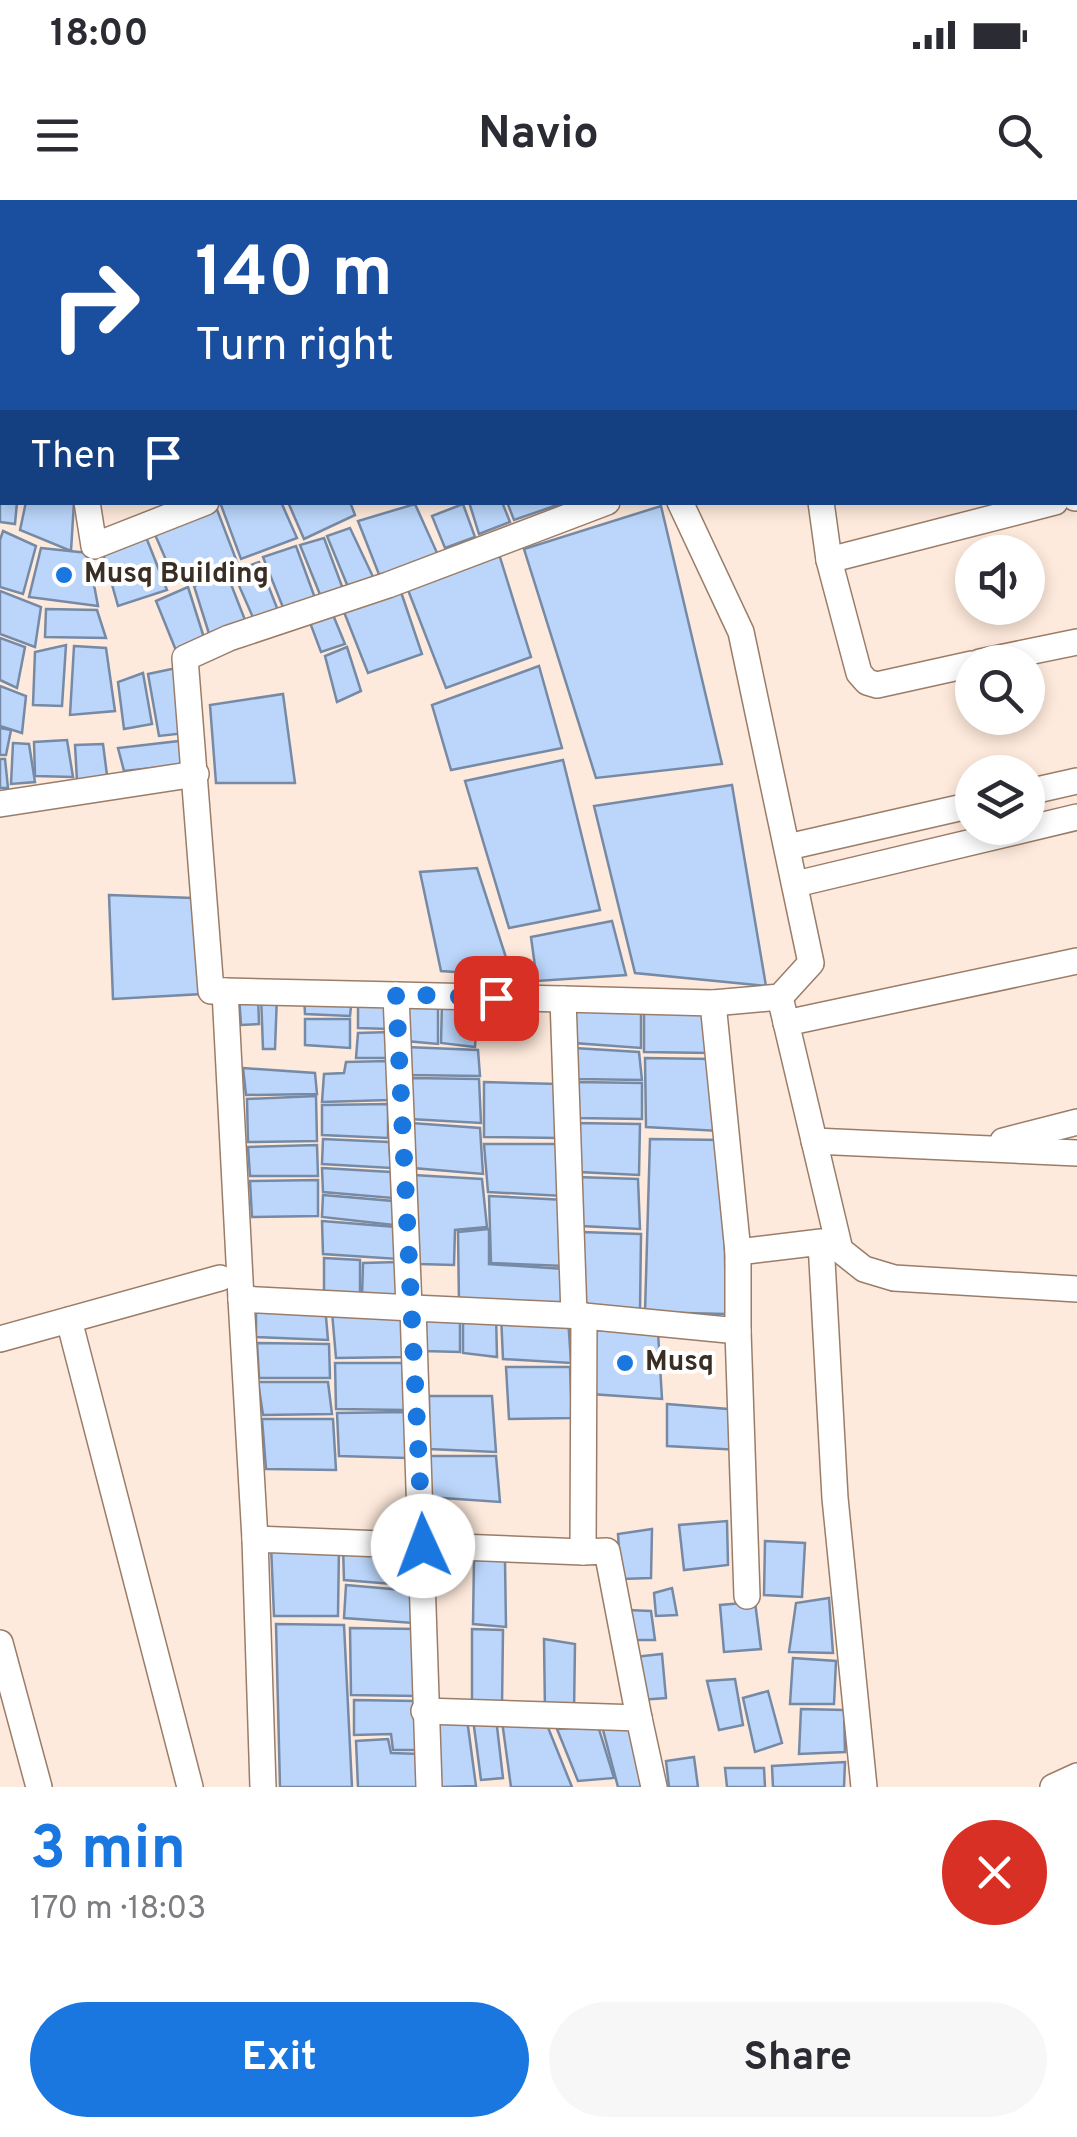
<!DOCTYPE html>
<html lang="en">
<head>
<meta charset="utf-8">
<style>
	:root { --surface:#fff; --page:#f7f7f7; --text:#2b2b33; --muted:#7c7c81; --accent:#1a77e0 }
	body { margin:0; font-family:Overpass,sans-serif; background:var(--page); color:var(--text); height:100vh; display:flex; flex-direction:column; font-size:38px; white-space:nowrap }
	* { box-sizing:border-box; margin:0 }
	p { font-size:32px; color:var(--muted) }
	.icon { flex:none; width:55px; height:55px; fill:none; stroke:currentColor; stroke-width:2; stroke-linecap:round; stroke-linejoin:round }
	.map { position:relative; height:1587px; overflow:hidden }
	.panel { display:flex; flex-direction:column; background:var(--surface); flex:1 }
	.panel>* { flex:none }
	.guide { position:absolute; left:0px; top:0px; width:1078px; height:305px; box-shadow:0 5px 15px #0003; background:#1a4fa0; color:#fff; overflow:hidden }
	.buttons { position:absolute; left:955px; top:335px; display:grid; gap:20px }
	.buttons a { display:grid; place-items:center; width:90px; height:90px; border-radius:50%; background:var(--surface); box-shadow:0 5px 15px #0003; font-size:50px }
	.pin { position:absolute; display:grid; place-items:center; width:85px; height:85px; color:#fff; margin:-42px; border-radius:20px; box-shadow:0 5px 15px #0006 }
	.me { position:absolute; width:110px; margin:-55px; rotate:358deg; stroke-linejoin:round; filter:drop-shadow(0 0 8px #0008) }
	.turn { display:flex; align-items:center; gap:35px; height:210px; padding:0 30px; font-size:45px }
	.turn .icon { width:130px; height:130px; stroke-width:2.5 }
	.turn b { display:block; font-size:70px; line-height:85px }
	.then { display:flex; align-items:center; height:95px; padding:0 30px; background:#0003; gap:20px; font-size:38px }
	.round { display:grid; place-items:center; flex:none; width:105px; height:105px; border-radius:52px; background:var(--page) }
	.headline { display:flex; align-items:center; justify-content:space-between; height:170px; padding:0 30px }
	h1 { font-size:60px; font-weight:700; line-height:75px; color:var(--accent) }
	.primary-button { display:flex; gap:20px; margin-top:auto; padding:20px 30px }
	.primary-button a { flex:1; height:115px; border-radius:60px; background:var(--accent); color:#fff; font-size:40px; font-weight:700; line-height:115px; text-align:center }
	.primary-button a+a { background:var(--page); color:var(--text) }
	.status { display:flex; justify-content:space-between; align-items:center; height:70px; padding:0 50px; background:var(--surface); direction:ltr }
	.status svg { height:28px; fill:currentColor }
	header { display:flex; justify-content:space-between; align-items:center; height:130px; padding:0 30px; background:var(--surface); font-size:45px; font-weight:700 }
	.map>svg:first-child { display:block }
	.building { fill:#bbd6fa; stroke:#768aa5; stroke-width:2.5 }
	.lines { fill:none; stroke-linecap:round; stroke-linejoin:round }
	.minor-casing { stroke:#9a7d69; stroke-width:28 }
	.minor { stroke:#fff; stroke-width:25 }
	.route { stroke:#1a77e0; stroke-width:18; stroke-dasharray:0 32.4 }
	.poi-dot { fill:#1a77e0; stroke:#fff; stroke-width:4 }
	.labels { text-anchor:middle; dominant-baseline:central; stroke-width:8; stroke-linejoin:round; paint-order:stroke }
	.poi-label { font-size:28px; font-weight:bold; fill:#392d24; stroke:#fff; text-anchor:start }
</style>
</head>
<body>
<div class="status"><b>18:00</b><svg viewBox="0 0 49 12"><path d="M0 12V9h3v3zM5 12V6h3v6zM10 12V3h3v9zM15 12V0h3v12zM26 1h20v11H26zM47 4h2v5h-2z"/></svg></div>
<header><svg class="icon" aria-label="menu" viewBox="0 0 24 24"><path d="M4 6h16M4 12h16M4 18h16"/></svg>Navio<svg class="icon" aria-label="search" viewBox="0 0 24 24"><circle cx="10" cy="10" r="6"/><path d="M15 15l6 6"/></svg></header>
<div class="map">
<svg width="1077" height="1587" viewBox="0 0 1077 1587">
	<rect width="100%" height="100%" fill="#feeadc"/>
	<!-- building -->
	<g class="building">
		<polygon points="0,230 2,302 17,302 15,324 0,322"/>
		<polygon points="26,302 74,302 71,351 20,330"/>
		<polygon points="227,302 281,302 297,338 241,359 221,305"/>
		<polygon points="288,302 350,302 355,315 304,339"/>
		<polygon points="469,302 502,302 510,322 479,334"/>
		<polygon points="507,302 566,302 514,320"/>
		<polygon points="415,304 438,355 380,377 358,321"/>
		<polygon points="463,304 475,337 445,348 432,316"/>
		<polygon points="661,306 722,564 596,578 524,349"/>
		<polygon points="216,307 237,362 176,383 153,330"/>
		<polygon points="350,328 375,381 348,387 327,336"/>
		<polygon points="3,331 36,346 23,394 0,387 0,340"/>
		<polygon points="144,332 167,390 118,406 102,349"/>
		<polygon points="324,338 343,389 321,397 300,345"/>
		<polygon points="296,346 315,398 284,410 263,357"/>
		<polygon points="41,348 88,353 98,406 29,397"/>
		<polygon points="499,354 531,457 446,488 408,390"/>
		<polygon points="259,362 279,413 255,422 233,372"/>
		<polygon points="227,374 247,425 211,440 194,386"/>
		<polygon points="188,387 206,444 177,453 156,401"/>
		<polygon points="0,391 41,407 35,447 0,434"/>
		<polygon points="401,392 422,454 368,473 344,412"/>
		<polygon points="46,409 97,410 106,438 45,437"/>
		<polygon points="331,410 345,444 321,452 309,420"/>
		<polygon points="0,438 25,447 17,488 0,480"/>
		<polygon points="66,445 62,506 33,505 35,452"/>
		<polygon points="74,446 106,448 115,511 70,515"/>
		<polygon points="347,447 361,491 337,502 325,456"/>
		<polygon points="539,466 562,548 451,570 432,505"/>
		<polygon points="181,467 186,533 159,536 148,474"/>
		<polygon points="143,473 152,524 124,529 118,482"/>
		<polygon points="0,486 26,496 22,533 0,526"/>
		<polygon points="283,494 295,583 216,583 210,505"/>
		<polygon points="0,528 11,530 6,555 0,555"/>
		<polygon points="67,540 73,577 35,576 34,542"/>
		<polygon points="188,540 191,564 124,571 118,548"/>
		<polygon points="13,543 29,544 35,582 11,584"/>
		<polygon points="103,544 107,575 77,581 75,545"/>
		<polygon points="0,559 5,559 8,588 0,588"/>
		<polygon points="563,560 600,710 509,728 465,581"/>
		<polygon points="732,585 766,786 635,773 594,606"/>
		<polygon points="477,668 512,776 441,771 420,672"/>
		<polygon points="109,695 193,698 202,794 113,799"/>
		<polygon points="612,721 626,775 537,781 531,737"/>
		<polygon points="258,795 259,824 241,825 239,796"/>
		<polygon points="261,795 277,795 275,849 263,849"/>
		<polygon points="304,795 352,797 350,816 305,814"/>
		<polygon points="358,798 392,799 390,829 358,828"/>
		<polygon points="442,802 478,803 475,847 441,843"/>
		<polygon points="405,803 438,803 438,844 406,841"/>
		<polygon points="576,806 641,810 641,848 574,843"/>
		<polygon points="644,811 707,814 710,853 644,852"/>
		<polygon points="305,819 350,819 350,848 305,845"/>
		<polygon points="391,832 389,858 356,858 358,833"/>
		<polygon points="406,847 478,850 480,876 408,875"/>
		<polygon points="574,848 639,852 642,880 576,879"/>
		<polygon points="645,858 713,859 720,931 646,927"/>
		<polygon points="388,861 389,900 322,902 324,874 344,873 346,862"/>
		<polygon points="243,868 315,873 317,894 246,895"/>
		<polygon points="410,878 479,879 481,923 410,919"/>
		<polygon points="484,882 558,884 559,938 484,937"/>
		<polygon points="576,882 642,883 642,919 576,918"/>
		<polygon points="316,896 317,941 248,942 247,899"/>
		<polygon points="388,904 388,938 322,935 322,905"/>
		<polygon points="411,923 480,928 483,974 413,968"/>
		<polygon points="574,923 640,924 639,975 579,972"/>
		<polygon points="323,939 389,942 391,968 322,964"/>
		<polygon points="650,939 723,940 726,1114 645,1112"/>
		<polygon points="484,944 562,944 563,996 488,992"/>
		<polygon points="317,945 318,976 250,976 248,947"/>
		<polygon points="322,968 391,972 392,998 323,992"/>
		<polygon points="413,975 482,979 487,1027 455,1030 454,1065 419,1064"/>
		<polygon points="576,977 638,979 640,1029 581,1026"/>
		<polygon points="318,980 318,1016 252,1017 250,981"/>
		<polygon points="323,995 393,1001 394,1025 322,1017"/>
		<polygon points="489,996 565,1000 565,1066 491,1063"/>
		<polygon points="322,1021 396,1027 398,1059 323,1054"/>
		<polygon points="489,1029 489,1064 565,1069 567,1109 459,1104 458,1032"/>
		<polygon points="581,1032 641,1034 640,1112 582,1107"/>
		<polygon points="324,1058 360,1060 360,1097 324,1095"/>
		<polygon points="398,1062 402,1099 362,1097 363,1063"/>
		<polygon points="256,1103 325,1106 328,1140 256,1137"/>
		<polygon points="423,1111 460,1113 460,1152 423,1151"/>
		<polygon points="332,1112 404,1114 405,1157 336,1158"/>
		<polygon points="463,1113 496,1114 497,1157 463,1153"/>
		<polygon points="501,1115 568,1117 571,1163 503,1159"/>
		<polygon points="589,1130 658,1132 662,1199 591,1194"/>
		<polygon points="257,1143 329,1144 330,1178 259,1178"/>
		<polygon points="335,1163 402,1163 405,1210 336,1209"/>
		<polygon points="506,1167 570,1167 572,1218 509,1219"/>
		<polygon points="258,1182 328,1182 332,1214 263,1215"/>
		<polygon points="429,1196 492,1196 496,1252 429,1249"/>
		<polygon points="667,1204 740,1210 740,1250 667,1246"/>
		<polygon points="405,1212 407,1258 339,1256 337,1213"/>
		<polygon points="262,1219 333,1219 336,1270 266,1269"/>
		<polygon points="430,1256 496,1256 500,1302 429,1297"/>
		<polygon points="727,1321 728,1365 684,1370 679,1325"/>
		<polygon points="652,1329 651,1378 621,1379 618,1334"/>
		<polygon points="765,1341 805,1343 802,1397 764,1395"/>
		<polygon points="271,1345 339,1347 338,1416 274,1416"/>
		<polygon points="343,1346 414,1348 417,1386 344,1380"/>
		<polygon points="474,1358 505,1360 506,1427 473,1424"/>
		<polygon points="346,1385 414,1391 413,1423 344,1418"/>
		<polygon points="672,1388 677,1415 656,1416 654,1393"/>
		<polygon points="829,1398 833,1453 789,1452 796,1403"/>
		<polygon points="755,1402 761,1449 724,1452 720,1405"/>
		<polygon points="627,1410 651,1411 655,1440 631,1440"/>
		<polygon points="276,1424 344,1425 352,1587 280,1587"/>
		<polygon points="350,1428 416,1429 418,1496 351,1495"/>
		<polygon points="472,1429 503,1430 502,1507 472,1503"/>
		<polygon points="544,1439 575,1444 574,1513 545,1512"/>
		<polygon points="662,1454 666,1498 640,1500 634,1457"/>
		<polygon points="793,1458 836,1461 834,1504 790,1504"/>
		<polygon points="735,1479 743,1525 719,1530 707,1481"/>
		<polygon points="768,1491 782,1543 755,1552 743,1498"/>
		<polygon points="354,1500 415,1501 419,1550 393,1550 391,1534 354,1535"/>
		<polygon points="801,1509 844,1510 845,1552 799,1554"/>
		<polygon points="496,1518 503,1578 481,1580 473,1519"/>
		<polygon points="467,1519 476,1586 441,1587 432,1524"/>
		<polygon points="502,1521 547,1525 572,1587 511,1587"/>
		<polygon points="634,1524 646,1587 618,1587 602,1526"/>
		<polygon points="598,1526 614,1578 578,1581 557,1529"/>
		<polygon points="388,1539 391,1553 421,1554 423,1587 358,1587 356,1541"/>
		<polygon points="694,1557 698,1587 669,1587 666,1561"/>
		<polygon points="845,1562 844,1587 773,1587 772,1566"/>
		<polygon points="725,1568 764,1568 765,1587 727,1587"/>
	</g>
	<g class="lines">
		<defs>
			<g id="minor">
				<polyline points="29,0 30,2"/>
				<polyline points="198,0 199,2"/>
				<polyline points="499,0 500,2"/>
				<polyline points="1032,0 1034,2"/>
				<polyline points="285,2 290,0"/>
				<polyline points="566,2 570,0"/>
				<polyline points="810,2 814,0"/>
				<polyline points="1075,53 1077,53"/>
				<polyline points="1075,163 1077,163"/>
				<polyline points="1075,298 1077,297"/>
				<polyline points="87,302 94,346 206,302"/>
				<polyline points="680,302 741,432 811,763 780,797 713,803"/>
				<polyline points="821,302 829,360 859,473 867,482 877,485 972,464"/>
				<polyline points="829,360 1055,302"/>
				<polyline points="980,462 1077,442"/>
				<polyline points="1028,592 1077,581"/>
				<polyline points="0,604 196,574"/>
				<polyline points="788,647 972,605"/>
				<polyline points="796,684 1077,617"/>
				<polyline points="225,791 211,791 185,458 229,438 388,385 607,302"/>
				<polyline points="396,795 563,799 574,1115"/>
				<polyline points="780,797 840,1050 864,1069 894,1078 1077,1089"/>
				<polyline points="563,799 713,803 738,1052"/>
				<polyline points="786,823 1077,761"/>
				<polyline points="814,941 1077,953"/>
				<polyline points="1003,941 1077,922"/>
				<polyline points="241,1099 225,791 396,795 409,1107"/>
				<polyline points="584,1116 738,1131 738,1052 821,1042 835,1298 864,1587"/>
				<polyline points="69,1120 190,1587"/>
				<polyline points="738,1131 747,1396"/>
				<polyline points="0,1139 220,1078"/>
				<polyline points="255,1339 241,1099 413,1108"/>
				<polyline points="0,1443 39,1587"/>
				<polyline points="424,1511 639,1518 654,1587"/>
				<polyline points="263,1587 255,1339 583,1352"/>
				<polyline points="429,1587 413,1108 584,1116 583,1352 607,1351 639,1518"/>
				<polyline points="1053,1587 1077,1576"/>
			</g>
		</defs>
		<!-- minor casing -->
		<use href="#minor" class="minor-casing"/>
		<!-- minor -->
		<use href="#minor" class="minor"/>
	</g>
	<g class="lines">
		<!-- route -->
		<polyline class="route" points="423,1346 396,794 496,798"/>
	</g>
	<!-- markers -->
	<g class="poi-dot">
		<circle cx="64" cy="375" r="10"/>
		<circle cx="625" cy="1163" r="10"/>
	</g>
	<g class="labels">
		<!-- poi labels -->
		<g class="poi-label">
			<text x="84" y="375">Musq Building</text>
			<text x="645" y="1163">Musq</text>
		</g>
	</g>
</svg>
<div class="buttons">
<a><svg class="icon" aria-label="sound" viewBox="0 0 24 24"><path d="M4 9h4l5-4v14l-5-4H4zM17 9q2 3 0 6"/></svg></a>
<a><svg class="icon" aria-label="search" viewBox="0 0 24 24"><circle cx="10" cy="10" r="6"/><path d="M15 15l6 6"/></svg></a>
<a><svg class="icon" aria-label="layers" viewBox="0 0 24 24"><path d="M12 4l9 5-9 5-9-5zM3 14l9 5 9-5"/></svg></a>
</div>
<div class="pin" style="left:496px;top:798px;background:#d93025"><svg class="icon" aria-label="arrive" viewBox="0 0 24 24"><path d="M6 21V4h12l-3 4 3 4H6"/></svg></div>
<svg class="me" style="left:423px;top:1346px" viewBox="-20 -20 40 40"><circle r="19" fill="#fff"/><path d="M0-13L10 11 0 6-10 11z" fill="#1a77e0"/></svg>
<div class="guide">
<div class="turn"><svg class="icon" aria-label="right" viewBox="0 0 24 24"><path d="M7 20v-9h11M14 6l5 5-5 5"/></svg><div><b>140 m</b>Turn right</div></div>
<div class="then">Then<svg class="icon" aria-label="arrive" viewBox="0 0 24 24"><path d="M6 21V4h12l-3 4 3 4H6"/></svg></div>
</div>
</div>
<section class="panel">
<div class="headline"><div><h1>3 min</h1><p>170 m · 18:03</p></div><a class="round" style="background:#d93025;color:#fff"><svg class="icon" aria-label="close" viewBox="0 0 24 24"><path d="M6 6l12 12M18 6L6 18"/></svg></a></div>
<div class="primary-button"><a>Exit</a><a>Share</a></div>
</section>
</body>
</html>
